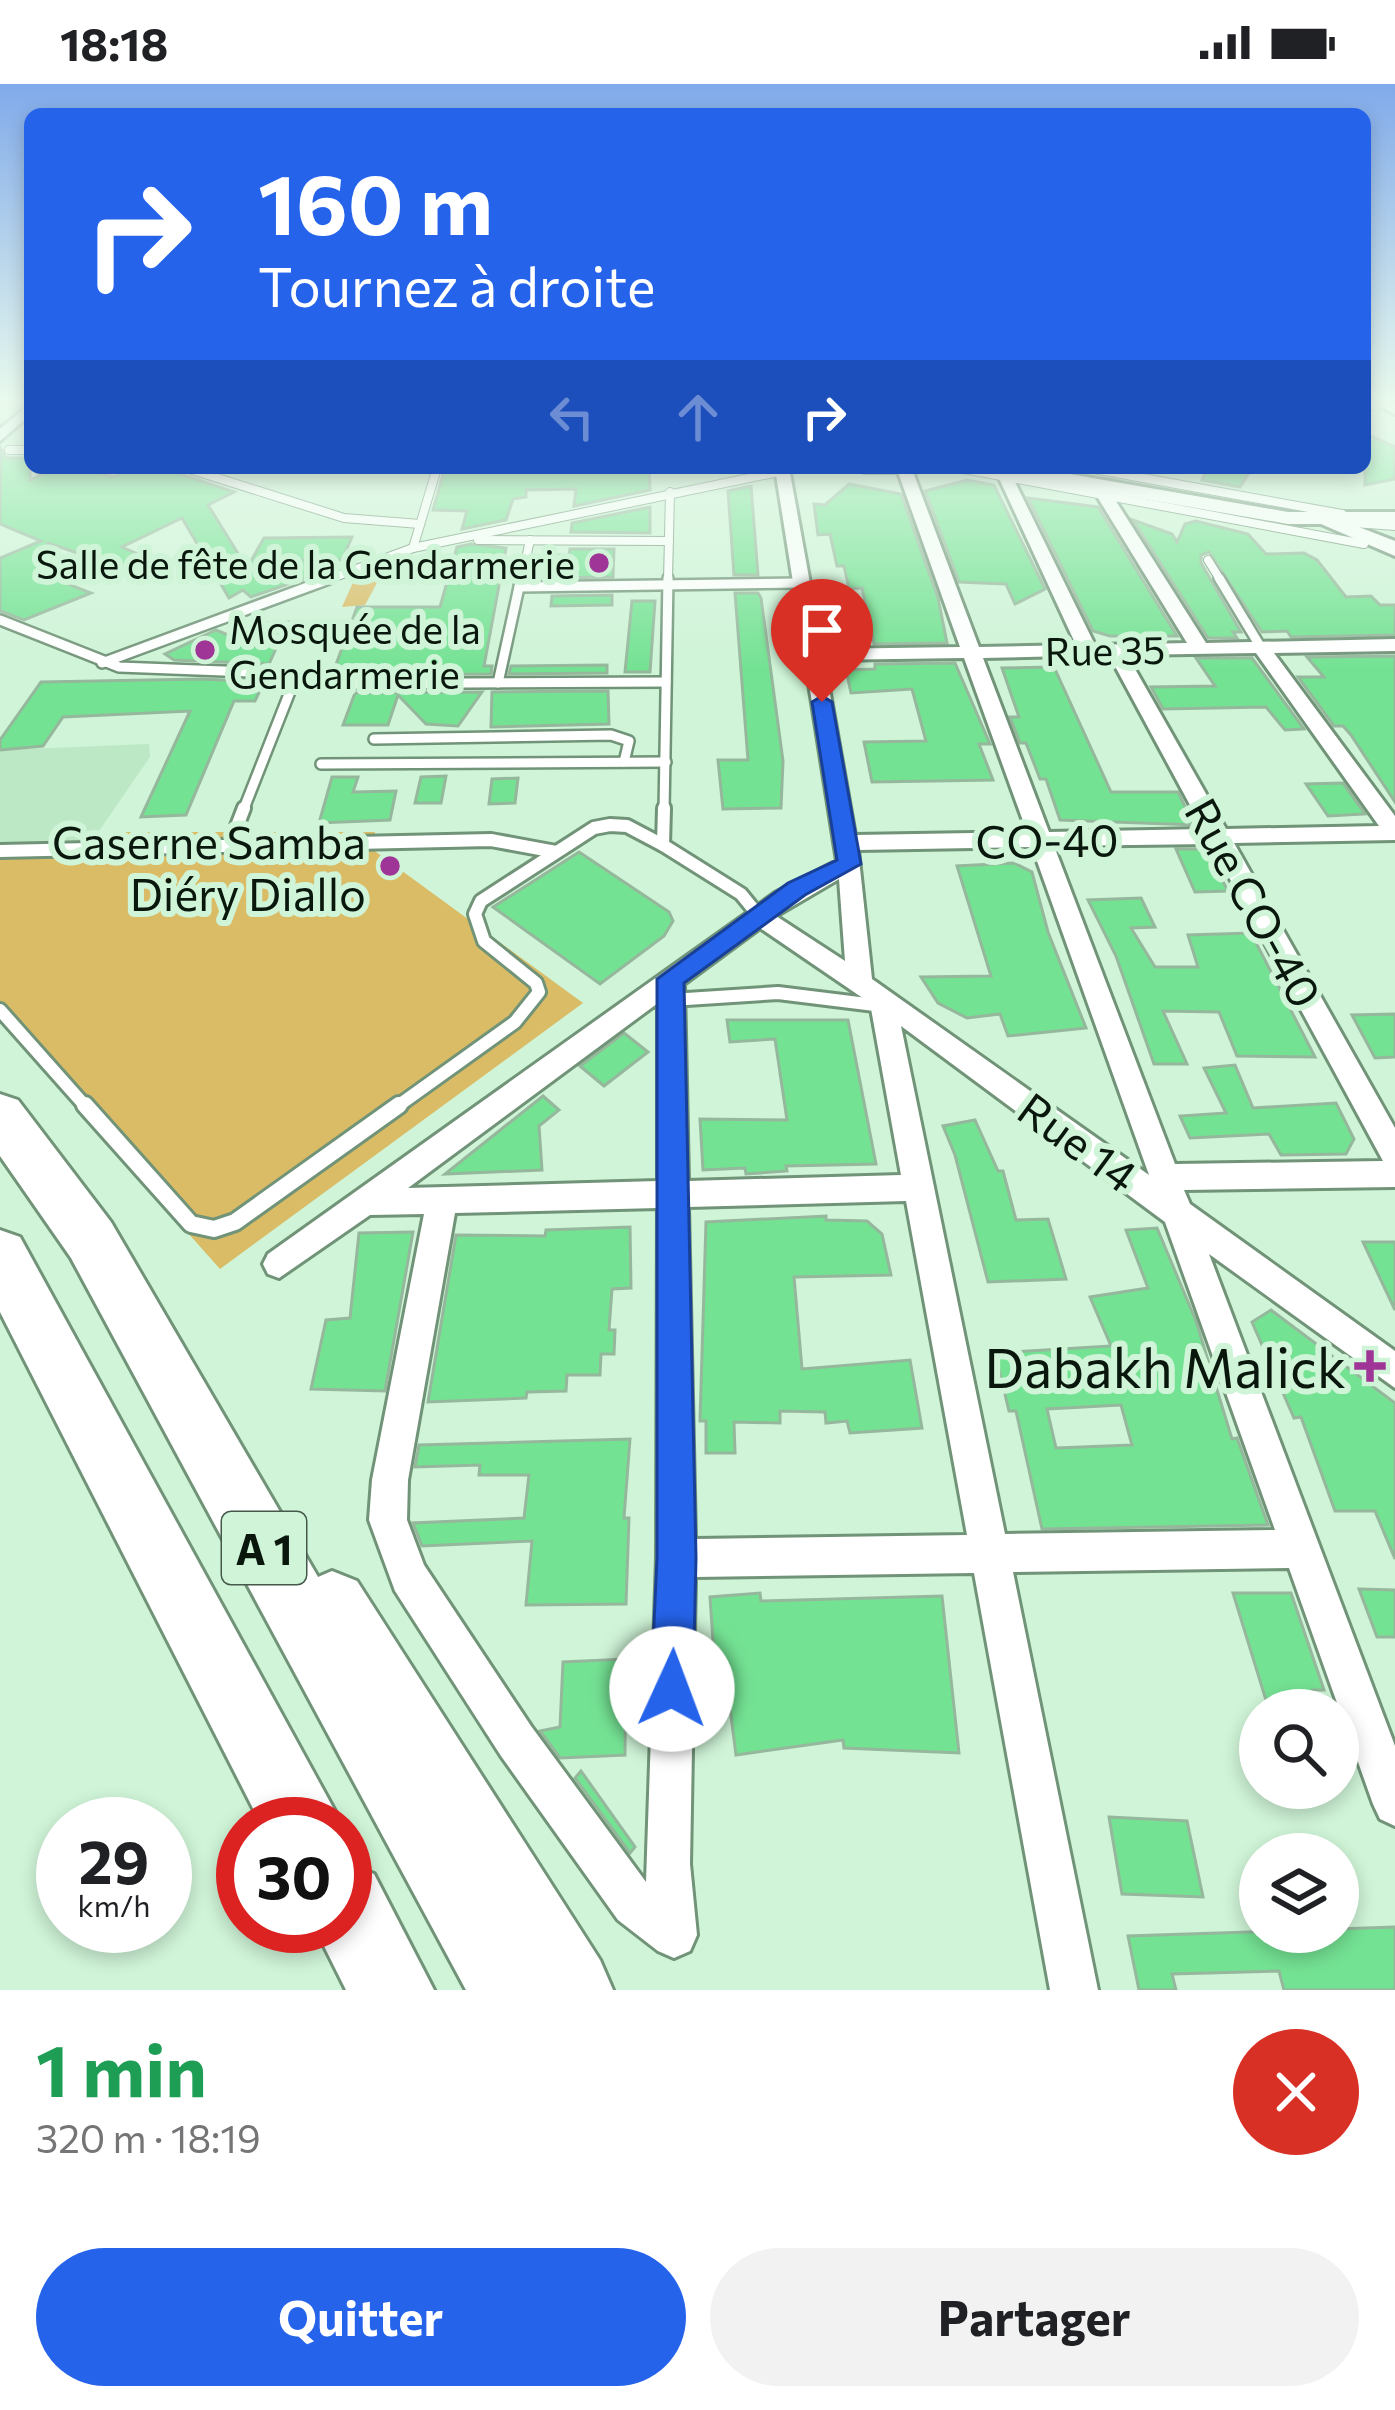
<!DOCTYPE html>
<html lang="fr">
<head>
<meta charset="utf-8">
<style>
	:root { --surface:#fff; --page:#f2f2f2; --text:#202124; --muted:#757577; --accent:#2563eb }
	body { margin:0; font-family:Commissioner,sans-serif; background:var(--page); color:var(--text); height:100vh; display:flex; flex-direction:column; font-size:45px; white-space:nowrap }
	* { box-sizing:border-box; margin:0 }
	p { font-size:39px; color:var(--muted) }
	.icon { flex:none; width:66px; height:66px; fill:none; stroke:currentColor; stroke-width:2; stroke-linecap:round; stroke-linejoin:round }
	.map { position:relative; height:1906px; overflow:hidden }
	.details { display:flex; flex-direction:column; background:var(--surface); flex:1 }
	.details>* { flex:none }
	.hud { position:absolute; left:24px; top:24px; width:1347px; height:366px; border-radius:18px; box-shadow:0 6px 18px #0003; background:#2563eb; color:#fff; overflow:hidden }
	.tools { position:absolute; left:1239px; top:1605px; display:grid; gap:24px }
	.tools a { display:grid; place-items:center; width:120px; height:120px; border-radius:50%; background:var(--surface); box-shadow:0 6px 18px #0003; font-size:60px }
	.speed { position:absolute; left:36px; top:1713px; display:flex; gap:24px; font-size:60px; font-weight:700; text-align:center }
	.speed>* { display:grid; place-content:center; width:156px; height:156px; border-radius:50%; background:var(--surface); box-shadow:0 6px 18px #0003; line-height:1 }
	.speed small { font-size:30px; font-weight:400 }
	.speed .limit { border:18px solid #d22; background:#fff; color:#111 }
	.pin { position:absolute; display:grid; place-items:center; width:102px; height:102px; color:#fff; margin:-123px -51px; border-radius:50% 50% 50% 0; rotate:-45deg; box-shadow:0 0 12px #0007 }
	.pin .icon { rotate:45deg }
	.me { position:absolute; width:132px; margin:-66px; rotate:2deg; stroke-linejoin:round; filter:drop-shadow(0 0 9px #0008) }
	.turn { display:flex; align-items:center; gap:42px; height:252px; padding:0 36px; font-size:54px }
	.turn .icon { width:156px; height:156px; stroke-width:2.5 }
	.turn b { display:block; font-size:84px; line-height:102px }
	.lanes { display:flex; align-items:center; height:114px; padding:0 36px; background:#0003; justify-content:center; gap:60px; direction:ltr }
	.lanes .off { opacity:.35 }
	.round { display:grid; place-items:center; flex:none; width:126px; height:126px; border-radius:63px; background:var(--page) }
	.headline { display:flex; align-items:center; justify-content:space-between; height:204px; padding:0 36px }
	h1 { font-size:72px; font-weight:700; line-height:90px; color:#1e9e55 }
	.cta { display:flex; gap:24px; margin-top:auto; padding:24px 36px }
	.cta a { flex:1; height:138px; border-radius:72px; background:var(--accent); color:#fff; font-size:48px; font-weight:700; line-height:138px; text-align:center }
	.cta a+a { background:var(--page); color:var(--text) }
	.status { display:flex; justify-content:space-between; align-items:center; height:84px; padding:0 60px; background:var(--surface); direction:ltr }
	.status svg { height:33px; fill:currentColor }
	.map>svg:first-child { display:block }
	.built { fill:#bde8c6 }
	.green { fill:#dabc66 }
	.building { fill:#74e293; stroke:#95b89c; stroke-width:3; fill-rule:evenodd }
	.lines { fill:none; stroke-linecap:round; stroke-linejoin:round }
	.lane-far3-casing { stroke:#719378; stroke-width:10 }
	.lane-far2-casing { stroke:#719378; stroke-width:14 }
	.lane-far1-casing { stroke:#719378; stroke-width:18 }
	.lane-casing { stroke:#719378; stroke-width:22 }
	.street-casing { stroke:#719378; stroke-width:6 }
	.secondary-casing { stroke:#719378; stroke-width:6 }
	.highway-casing { stroke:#719378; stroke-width:6 }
	.lane-far3 { stroke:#fff; stroke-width:8 }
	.lane-far2 { stroke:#fff; stroke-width:9 }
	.lane-far1 { stroke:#fff; stroke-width:12 }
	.lane { stroke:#fff; stroke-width:16 }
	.street { fill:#fff; fill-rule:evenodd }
	.secondary { fill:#fff; fill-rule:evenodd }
	.highway { fill:#fff; fill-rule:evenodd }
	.route { fill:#2563eb; stroke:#184099; stroke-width:3 }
	.poi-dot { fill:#9f3697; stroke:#cff4d7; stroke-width:4.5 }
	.labels { text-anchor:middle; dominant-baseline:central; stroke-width:12; stroke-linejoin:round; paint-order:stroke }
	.far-poi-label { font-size:39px; fill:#0a170d; stroke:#cff4d7; text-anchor:end }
	.far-street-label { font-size:39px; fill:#0a170d; stroke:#cff4d7 }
	.shield { fill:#cff4d7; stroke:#45594a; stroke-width:3 }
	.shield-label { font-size:42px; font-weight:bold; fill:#0a170d }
	.street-label { font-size:45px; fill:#0a170d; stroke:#cff4d7 }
	.poi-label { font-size:45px; fill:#0a170d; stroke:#cff4d7; text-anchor:end }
	.near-poi-label { font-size:54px; fill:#0a170d; stroke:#cff4d7; text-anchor:end }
</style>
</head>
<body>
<div class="status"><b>18:18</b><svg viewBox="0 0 49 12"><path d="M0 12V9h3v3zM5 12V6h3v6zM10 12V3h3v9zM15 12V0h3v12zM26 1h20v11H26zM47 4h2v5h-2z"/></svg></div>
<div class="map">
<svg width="1395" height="1906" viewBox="0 0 1395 1906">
	<rect width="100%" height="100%" fill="#cff4d7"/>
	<!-- built -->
	<polygon class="built" points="149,660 150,673 90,760 0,759 0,666"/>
	<!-- green -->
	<g class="green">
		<polygon points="406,476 447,476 441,491 398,490 378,497 365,521 342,523 355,494"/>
		<polygon points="115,748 375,748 372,765 583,919 220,1185 0,938 0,761 96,767"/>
	</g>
	<!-- building -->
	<g class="building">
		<polygon points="1365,349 1395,363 1395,395 1365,401"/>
		<polygon points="1,365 6,374 30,374 30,396 56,384 80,384 114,393 130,384 163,384 234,408 208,421 247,484 264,454 352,453 342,476 304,476 317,490 251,513 243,506 229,514 182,434 122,463 163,481 157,496 48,459 37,488 91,509 24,536 0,527 0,474 41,457 0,440"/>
		<polygon points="445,384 649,384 650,406 574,422 576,405 526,406 526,413 513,415 506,436 462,445 467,427 433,426"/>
		<polygon points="1207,384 1252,384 1240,403 1202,396"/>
		<polygon points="967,396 994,401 1045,505 1015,520 1006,500 959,498 925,407"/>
		<polygon points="849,400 901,410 938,514 947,559 874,560 862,504 849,505 844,482 837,482 830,450 818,451 814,420 825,421"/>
		<polygon points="751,402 758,491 734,491 728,407"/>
		<polygon points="1028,414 1098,423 1177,552 1110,552 1093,547"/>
		<polygon points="650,423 650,449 571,448 572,439"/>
		<polygon points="1133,436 1172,450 1177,458 1185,440 1196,437 1248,450 1266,470 1304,469 1317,476 1346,513 1371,512 1380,521 1395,521 1395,551 1291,553 1287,547 1262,548 1209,468 1201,471 1201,479 1241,548 1233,548 1237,554 1208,554"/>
		<polygon points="471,460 506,464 484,582 492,582 491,590 362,591 334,586 357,523 440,523 457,463"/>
		<polygon points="570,465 614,465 613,493 554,494 557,471 569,471"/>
		<polygon points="735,509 758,509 761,514 783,677 781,724 723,725 718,676 748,676"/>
		<polygon points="612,511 612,521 551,522 552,512"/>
		<polygon points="632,517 655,517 650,588 625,588"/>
		<polygon points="288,538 269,580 174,576 165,570 216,546 254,562 265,539"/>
		<polygon points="1395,572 1395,718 1351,651 1343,642 1334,642 1298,593 1324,593 1307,573"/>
		<polygon points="1196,574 1252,574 1304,645 1285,646 1266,623 1163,625 1151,603 1215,602"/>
		<polygon points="955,579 990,660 979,660 993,696 872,698 864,658 926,657 912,605 851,609 846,586 875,585 875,580"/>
		<polygon points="607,581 607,589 509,590 511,582"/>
		<polygon points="1054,583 1111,708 1178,708 1194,741 1060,736 1046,695 1040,695 1026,659 1020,659 1010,633 1019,633 1002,584"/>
		<polygon points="202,595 264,598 255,617 234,617 186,731 141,733 190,627 63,633 43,662 0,666 0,656 41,598"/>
		<polygon points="608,607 609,640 491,643 492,608"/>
		<polygon points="482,608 458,642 426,640 398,611 388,641 343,641 355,609"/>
		<polygon points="446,692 441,719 415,719 421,693"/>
		<polygon points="332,693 358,693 353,708 396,707 390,736 319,739"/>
		<polygon points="518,694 515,719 489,720 492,695"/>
		<polygon points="1343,699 1365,730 1328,732 1306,700"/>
		<polygon points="1176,765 1206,765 1228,807 1195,808"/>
		<polygon points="579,768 669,828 673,837 664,852 600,900 493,823"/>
		<polygon points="1014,779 1032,788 1048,848 1086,944 1008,952 1000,930 967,934 938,919 921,893 991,892 957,782"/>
		<polygon points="1141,814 1155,843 1131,844 1155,883 1198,883 1188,851 1251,849 1315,973 1237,972 1219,928 1163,927 1187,980 1154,980 1116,872 1088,816"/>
		<polygon points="1395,930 1395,973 1375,974 1352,931"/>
		<polygon points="727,936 848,936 876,1080 786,1082 787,1087 746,1090 745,1084 703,1086 700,1035 787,1036 775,955 730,958"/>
		<polygon points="624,949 648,968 604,1002 580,982"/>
		<polygon points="1235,981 1253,1024 1336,1019 1354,1055 1346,1070 1281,1071 1269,1050 1190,1054 1180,1032 1226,1029 1204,984"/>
		<polygon points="543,1012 559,1026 539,1042 542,1086 445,1090"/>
		<polygon points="975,1036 998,1087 1003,1087 1016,1136 1048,1135 1066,1195 988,1198 955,1071 943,1042"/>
		<polygon points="826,1132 826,1136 867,1137 882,1150 891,1191 794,1193 802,1285 910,1276 922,1344 850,1349 847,1337 826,1339 825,1328 780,1327 780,1339 734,1338 735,1369 706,1369 706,1337 700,1337 706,1138"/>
		<polygon points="630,1143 631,1204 612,1205 609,1246 615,1246 614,1270 601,1270 600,1291 567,1291 566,1307 527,1308 526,1314 428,1318 456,1151 545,1152 546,1146"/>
		<path d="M1157,1144l39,93 36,118 5,-1 31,87 -226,4 -26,-118h-7l-14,-58 116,-7 -21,-49 58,-9 -22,-58zM1121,1321l11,40 -76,3 -9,-39z"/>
		<polygon points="413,1148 385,1307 311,1305 326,1236 350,1234 359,1149"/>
		<polygon points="1363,1158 1395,1158 1395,1226"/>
		<polygon points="1271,1226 1395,1319 1395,1475 1375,1427 1335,1427 1301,1333 1294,1334 1252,1238"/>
		<polygon points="630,1355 624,1434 629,1434 626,1520 526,1521 532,1457 422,1462 413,1439 524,1434 529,1391 479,1391 480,1381 415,1383 419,1361"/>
		<polygon points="1359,1505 1395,1506 1395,1553 1377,1553"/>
		<polygon points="760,1509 761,1517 942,1512 959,1669 844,1664 843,1656 736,1671 729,1616 717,1617 710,1513"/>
		<polygon points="1233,1509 1291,1509 1324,1606 1313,1606 1321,1626 1269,1626"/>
		<polygon points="626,1575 625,1671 560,1674 540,1647 560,1643 563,1578"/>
		<polygon points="581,1687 635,1763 630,1769 575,1694"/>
		<polygon points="1109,1733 1187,1737 1203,1813 1122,1810"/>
		<polygon points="1395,1843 1395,1906 1284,1906 1279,1887 1172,1890 1176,1906 1139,1906 1128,1852"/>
	</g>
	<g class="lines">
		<defs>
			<g id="lane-far3">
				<polyline points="1365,323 1384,320"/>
				<polyline points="9,366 30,366"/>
				<polyline points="186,384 344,434 420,440"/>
				<polyline points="959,384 1364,460"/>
				<polyline points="1088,384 1342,430"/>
				<polyline points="1340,438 1395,442"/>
				<polyline points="478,456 669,457"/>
				<polyline points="413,464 437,384"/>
				<polyline points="1208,476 1221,497"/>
				<polyline points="324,497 413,464 783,387"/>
				<polyline points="521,497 530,456"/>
				<polyline points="668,497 670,408"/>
			</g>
			<g id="lane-far2">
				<polyline points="1219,494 1260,562"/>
				<polyline points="519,503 801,499"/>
				<polyline points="0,536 119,583 274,589 293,600 666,598"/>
				<polyline points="102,579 332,494"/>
				<polyline points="498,599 521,494"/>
				<polyline points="374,655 611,651 629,657 624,678"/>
				<polyline points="321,680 666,678"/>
				<polyline points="243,727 293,600"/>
				<polyline points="664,727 668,494"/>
			</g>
			<g id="lane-far1">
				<polyline points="663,761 664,724"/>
				<polyline points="229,763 244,724"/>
				<polyline points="0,767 491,756 556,768"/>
				<polyline points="671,916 778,909 883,922"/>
				<polyline points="0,926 87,1024"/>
				<polyline points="395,1024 515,938 539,908 536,899 484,857 475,830 481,817 594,744 610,741 627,742 663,761 741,810 759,832"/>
			</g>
			<polyline id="lane" points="85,1021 191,1140 214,1145 235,1138 399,1021"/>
			<g id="street">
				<polygon points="30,320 30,331 0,357 0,345"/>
				<path d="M775,384h14l33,181 138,-2 -62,-175h-34l-7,-4h82l-26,4 66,175 97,-2 -78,-169 7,-4 7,4 83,169 92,-2 -89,-145 8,-5 8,5 92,145 189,-4v12l-121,2 121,163v24l-161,3 161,285v59l-211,3 6,14 205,147v37l-186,-134 186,492v80l-15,-7 -7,-15 -84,-236 -276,4 85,418h-48l-76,-417 -279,4 -5,287 7,71 -7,16 -16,7 -16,-7 -40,-31 -117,-164 -106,-165 -26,-71 3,-40 52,-266 -54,1 -91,63 -11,-4 -5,-10 5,-10 507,-361 62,-32zM1256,569l123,173 -153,3 -99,-174zM1109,571l94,174 -154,3 -66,-174zM964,574l63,174 -172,3 -31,-175zM1211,760l172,317 -208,3 -121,-318zM1032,763l117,328 -277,-196 -14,-129zM839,795l6,82 -69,-45zM760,844l110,75 31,172 -213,6 -4,-197zM658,919v178l-250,7zM901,942l264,196 110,308 -270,4zM906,1117l61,334 -272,4 -7,-332zM658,1124l-1,350 -11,324 -115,-156 -107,-161 -17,-45 1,-40 47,-267z"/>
			</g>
			<g id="secondary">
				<polygon points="1372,318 1395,318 1395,330"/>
				<polygon points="991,384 1035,384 1288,428 1395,428 1395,440 1351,440 1395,457 1395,472 1321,440 1288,440 1001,390"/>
			</g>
			<g id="highway">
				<polygon points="0,1010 18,1016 111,1138 318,1493 332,1487 357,1497 600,1876 613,1906 466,1906 71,1174 0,1072"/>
				<polygon points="0,1146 20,1153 342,1740 261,1740 0,1228"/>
				<polygon points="345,1778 374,1790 434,1906 346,1906 314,1842 345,1842"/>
			</g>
		</defs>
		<!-- lane-far3 casing -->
		<use href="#lane-far3" class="lane-far3-casing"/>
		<!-- lane-far2 casing -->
		<use href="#lane-far2" class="lane-far2-casing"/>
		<!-- lane-far1 casing -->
		<use href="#lane-far1" class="lane-far1-casing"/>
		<!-- lane casing -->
		<use href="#lane" class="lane-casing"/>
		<!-- street casing -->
		<use href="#street" class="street-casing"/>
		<!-- secondary casing -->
		<use href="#secondary" class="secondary-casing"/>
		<!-- highway casing -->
		<use href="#highway" class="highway-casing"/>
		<!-- lane-far3 -->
		<use href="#lane-far3" class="lane-far3"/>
		<!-- lane-far2 -->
		<use href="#lane-far2" class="lane-far2"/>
		<!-- lane-far1 -->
		<use href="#lane-far1" class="lane-far1"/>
		<!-- lane -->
		<use href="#lane" class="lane"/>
		<!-- street -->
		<use href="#street" class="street"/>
		<!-- secondary -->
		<use href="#secondary" class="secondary"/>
		<!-- highway -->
		<use href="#highway" class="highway"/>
	</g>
	<!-- sky -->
	<linearGradient id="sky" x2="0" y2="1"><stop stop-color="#80aaea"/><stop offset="0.54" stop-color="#e9faed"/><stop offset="1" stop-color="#e9faed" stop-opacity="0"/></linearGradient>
	<rect width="1395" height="585" fill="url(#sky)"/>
	<!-- route -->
	<polygon class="route" points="822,612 832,618 861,780 805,811 684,899 696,1474 693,1605 687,1620 672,1626 658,1620 651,1605 657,1474 657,895 788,799 837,776 812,618"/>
	<!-- markers -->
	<g class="poi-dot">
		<circle cx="599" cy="479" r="12"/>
		<circle cx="205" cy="566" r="12"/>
		<circle cx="390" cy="782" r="12"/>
		<path d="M1364 1264h12v12h12v12h-12v12h-12v-12h-12v-12h12z"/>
	</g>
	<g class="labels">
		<!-- far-poi labels -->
		<g class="far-poi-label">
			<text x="575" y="479">Salle de fête de la Gendarmerie</text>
			<text x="229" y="544" text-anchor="start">Mosquée de la<tspan x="229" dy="45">Gendarmerie</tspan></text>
		</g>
		<!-- far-street labels -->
		<g class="far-street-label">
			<text transform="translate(1105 565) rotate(-1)">Rue 35</text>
		</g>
		<!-- shield labels -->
		<rect class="shield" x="222" y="1428" width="84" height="72" rx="9"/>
		<g class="shield-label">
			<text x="264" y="1464">A 1</text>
		</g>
		<!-- street labels -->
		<g class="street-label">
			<text transform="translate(1047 755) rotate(-1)">CO-40</text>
			<text transform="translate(1255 818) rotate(61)">Rue CO-40</text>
			<text transform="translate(1079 1057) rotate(36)">Rue 14</text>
		</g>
		<!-- poi labels -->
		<g class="poi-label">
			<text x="366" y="756">Caserne Samba<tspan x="366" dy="52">Diéry Diallo</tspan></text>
		</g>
		<!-- near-poi labels -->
		<g class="near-poi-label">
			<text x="1346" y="1282">Dabakh Malick</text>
		</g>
	</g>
</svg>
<div class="tools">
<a><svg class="icon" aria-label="search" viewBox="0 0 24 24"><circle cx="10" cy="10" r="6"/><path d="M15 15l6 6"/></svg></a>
<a><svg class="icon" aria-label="layers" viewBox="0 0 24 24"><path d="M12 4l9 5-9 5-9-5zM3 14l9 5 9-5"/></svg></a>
</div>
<div class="speed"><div>29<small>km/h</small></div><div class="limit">30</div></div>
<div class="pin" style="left:822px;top:618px;background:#d93025"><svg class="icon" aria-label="arrive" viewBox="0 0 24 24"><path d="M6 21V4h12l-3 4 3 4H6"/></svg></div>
<svg class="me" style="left:672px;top:1605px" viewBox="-20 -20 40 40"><circle r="19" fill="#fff"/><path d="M0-13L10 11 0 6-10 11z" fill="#2563eb"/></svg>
<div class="hud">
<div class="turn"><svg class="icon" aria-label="right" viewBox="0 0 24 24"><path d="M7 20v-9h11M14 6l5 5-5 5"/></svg><div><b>160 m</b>Tournez à droite</div></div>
<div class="lanes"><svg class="icon off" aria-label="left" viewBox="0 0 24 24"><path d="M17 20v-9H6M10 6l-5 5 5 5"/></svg><svg class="icon off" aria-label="ahead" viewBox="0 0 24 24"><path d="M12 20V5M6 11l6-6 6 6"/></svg><svg class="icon" aria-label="right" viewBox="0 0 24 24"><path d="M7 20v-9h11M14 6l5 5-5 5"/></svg></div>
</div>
</div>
<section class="details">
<div class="headline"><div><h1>1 min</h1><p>320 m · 18:19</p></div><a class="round" style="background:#d93025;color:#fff"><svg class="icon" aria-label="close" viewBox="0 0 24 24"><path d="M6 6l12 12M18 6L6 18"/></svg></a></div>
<div class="cta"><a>Quitter</a><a>Partager</a></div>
</section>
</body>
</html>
